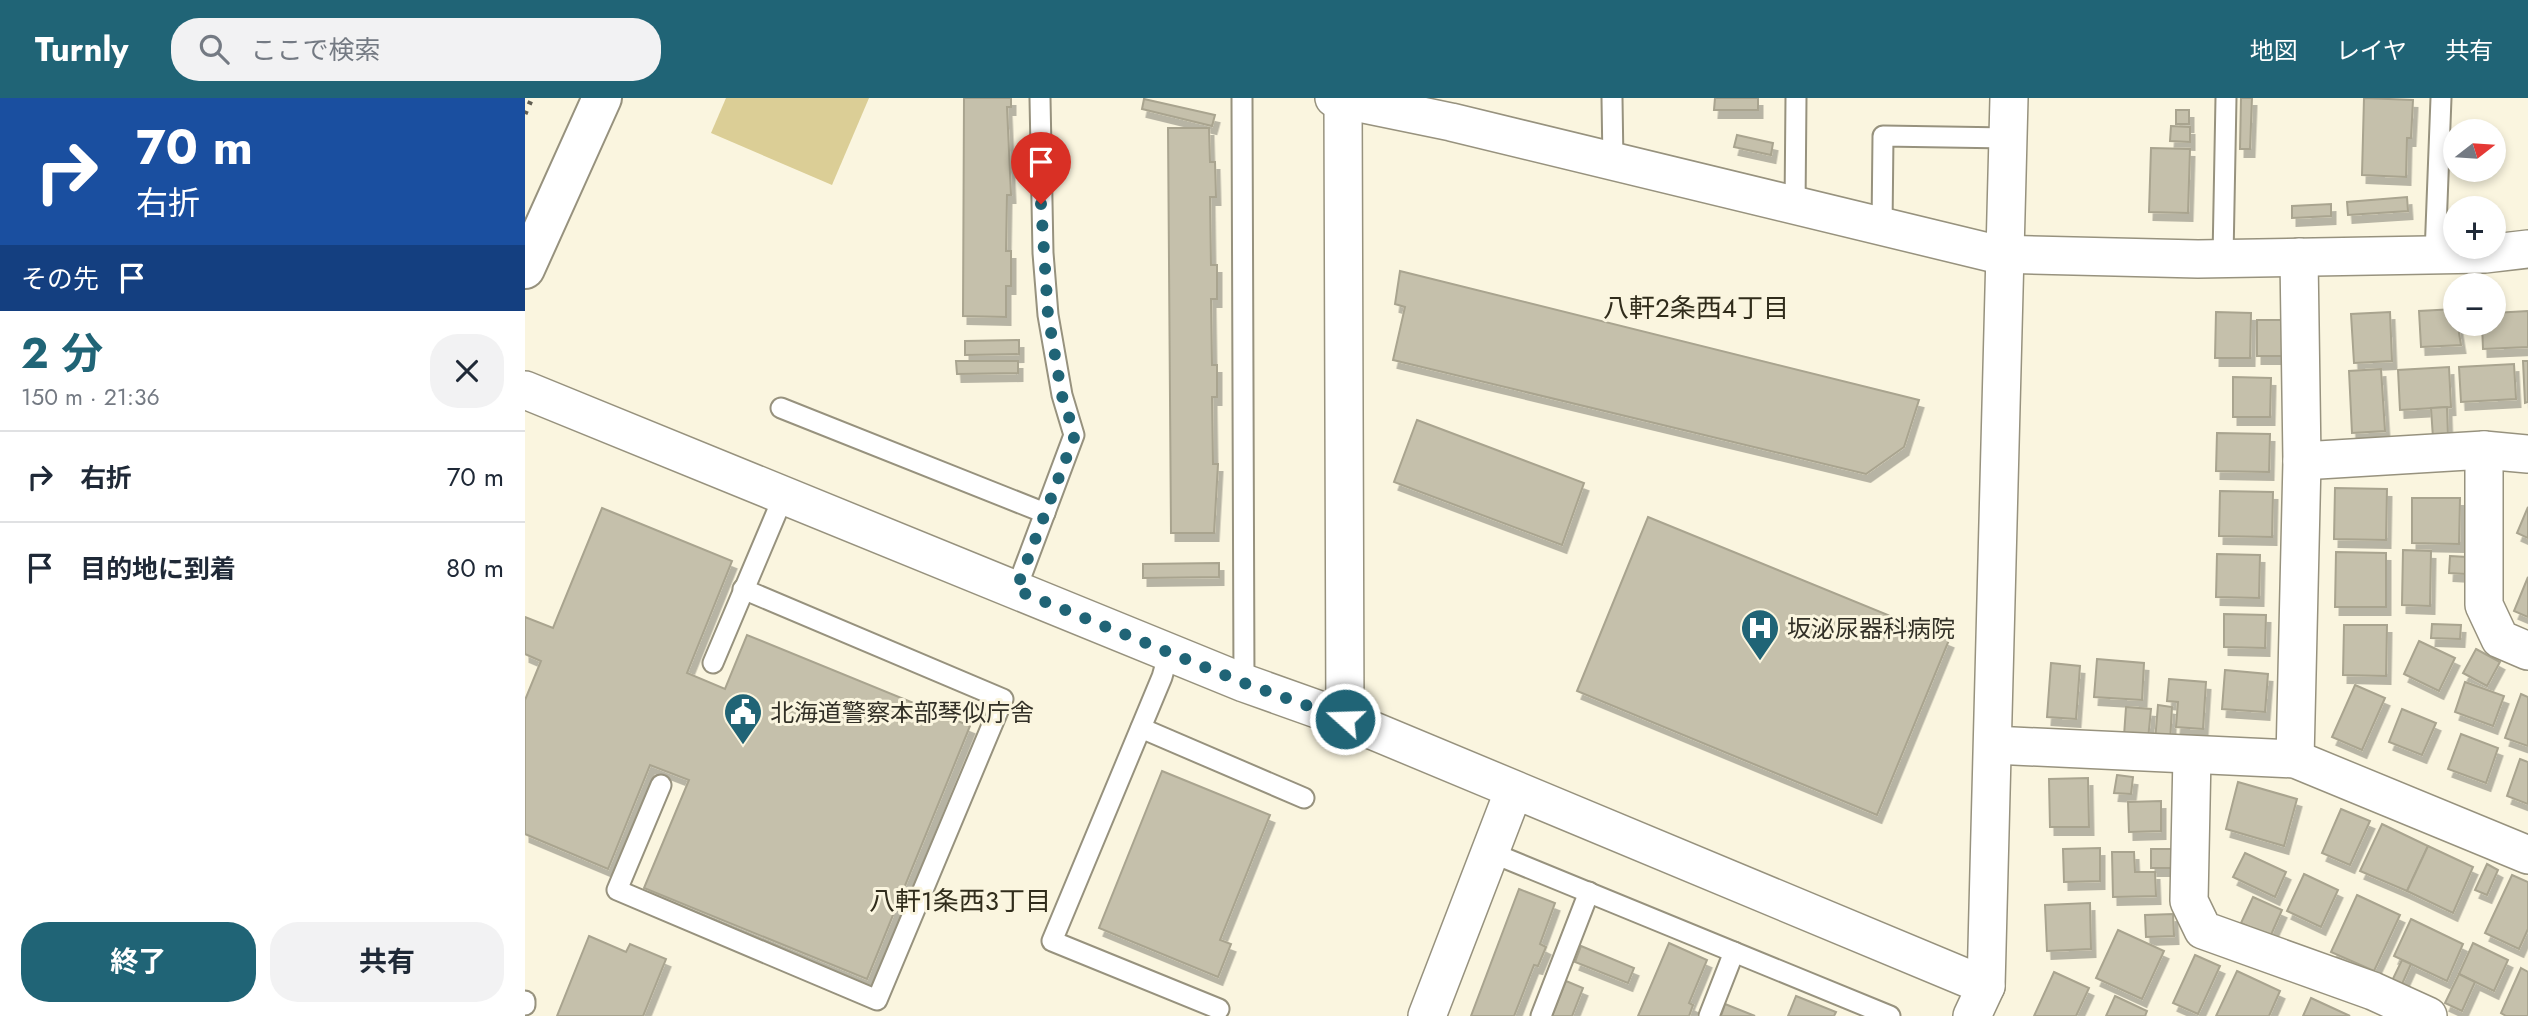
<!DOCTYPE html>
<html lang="ja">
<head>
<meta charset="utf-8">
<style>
	:root { --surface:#fff; --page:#f2f2f3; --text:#1f2937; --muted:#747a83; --line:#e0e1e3; --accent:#206476 }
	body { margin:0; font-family:Jost,"Noto Sans JP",sans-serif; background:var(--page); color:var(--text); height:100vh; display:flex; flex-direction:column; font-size:26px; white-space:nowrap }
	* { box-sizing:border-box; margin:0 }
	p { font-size:23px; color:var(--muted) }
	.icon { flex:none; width:38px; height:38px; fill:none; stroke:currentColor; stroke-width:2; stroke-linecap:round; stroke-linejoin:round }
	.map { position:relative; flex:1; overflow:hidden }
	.sheet { display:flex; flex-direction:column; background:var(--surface); width:525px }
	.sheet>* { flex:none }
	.banner { background:#1a4fa0; color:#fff; overflow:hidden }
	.needle { width:46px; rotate:73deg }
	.controls { position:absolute; left:1918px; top:21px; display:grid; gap:14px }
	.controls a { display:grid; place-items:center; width:63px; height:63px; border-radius:50%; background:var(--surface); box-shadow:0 4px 10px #0003; font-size:35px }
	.pin { position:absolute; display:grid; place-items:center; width:60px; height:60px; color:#fff; margin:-72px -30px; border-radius:50% 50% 50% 0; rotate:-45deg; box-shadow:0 0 7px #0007 }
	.pin .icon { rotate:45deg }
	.me { position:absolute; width:77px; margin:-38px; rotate:290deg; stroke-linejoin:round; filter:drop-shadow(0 0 5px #0008) }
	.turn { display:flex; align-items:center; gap:24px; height:147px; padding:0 21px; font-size:32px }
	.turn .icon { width:91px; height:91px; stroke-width:2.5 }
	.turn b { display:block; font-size:49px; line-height:60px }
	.then { display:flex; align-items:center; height:66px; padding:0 21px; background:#0003; gap:14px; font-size:26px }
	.round { display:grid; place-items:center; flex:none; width:74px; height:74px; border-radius:28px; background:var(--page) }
	.overview { display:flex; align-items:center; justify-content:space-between; height:119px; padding:0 21px }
	h1 { font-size:42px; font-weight:700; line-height:52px; color:var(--accent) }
	.primary-button { display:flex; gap:14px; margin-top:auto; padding:14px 21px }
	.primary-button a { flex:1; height:80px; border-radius:28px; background:var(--accent); color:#fff; font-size:28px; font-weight:700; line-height:80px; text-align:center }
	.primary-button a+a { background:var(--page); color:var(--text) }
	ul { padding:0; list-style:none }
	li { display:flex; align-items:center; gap:21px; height:91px; padding:0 21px; border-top:2px solid var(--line) }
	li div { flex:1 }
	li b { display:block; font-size:26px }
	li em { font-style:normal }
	header { display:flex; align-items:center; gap:42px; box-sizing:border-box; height:98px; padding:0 35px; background:var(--accent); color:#fff }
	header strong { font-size:33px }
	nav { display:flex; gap:38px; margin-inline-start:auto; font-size:24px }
	.search { width:490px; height:63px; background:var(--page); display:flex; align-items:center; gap:18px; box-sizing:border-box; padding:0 24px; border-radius:28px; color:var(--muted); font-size:26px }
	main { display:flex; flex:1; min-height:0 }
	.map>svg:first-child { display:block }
	.green { fill:#dbce96 }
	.building { fill:#c5c0ab; stroke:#a9a48f; stroke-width:2; filter:url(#shadow) }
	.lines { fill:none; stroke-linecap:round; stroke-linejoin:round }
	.lane-casing { stroke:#97927e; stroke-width:23 }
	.street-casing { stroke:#97927e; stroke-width:40 }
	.secondary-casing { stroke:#97927e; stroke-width:42 }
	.lane { stroke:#fff; stroke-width:19 }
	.street { stroke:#fff; stroke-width:37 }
	.secondary { stroke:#fff; stroke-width:38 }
	.rail { stroke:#615e52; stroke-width:5; stroke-dasharray:3.5 7; stroke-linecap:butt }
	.route { stroke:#206476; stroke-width:12; stroke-dasharray:0 21.6 }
	.labels { text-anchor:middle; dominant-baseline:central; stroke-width:6; stroke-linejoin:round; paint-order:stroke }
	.poi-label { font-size:24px; fill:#323027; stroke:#faf5df; text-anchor:start }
	.neighbourhood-label { font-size:26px; fill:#302c1b; stroke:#faf5df }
</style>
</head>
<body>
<header>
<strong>Turnly</strong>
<div class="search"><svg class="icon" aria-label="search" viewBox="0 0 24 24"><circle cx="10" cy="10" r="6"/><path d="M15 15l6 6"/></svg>ここで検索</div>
<nav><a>地図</a><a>レイヤ</a><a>共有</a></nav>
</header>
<main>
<section class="sheet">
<div class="banner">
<div class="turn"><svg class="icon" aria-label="right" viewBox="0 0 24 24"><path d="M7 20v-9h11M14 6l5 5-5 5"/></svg><div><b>70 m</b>右折</div></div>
<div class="then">その先<svg class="icon" aria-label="arrive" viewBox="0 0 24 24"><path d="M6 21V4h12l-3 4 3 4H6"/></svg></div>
</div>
<div class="overview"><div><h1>2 分</h1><p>150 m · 21:36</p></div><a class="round"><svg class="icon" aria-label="close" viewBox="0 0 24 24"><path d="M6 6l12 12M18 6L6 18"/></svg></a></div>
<ul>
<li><svg class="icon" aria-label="right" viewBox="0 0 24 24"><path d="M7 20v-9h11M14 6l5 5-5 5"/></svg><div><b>右折</b></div><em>70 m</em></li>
<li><svg class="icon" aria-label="arrive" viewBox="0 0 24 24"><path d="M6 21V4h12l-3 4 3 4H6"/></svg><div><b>目的地に到着</b></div><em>80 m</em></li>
</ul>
<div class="primary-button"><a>終了</a><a>共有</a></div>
</section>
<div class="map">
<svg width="2003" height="918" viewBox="0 0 2003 918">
	<defs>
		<filter id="shadow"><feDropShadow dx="4.5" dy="8" stdDeviation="0" flood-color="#0004"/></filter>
	</defs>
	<rect width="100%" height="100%" fill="#faf5df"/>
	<!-- green -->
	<polygon class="green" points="201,0 344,0 307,87 186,35"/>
	<!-- building -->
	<g class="building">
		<polygon points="439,0 486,0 486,9 482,9 486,97 482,97 481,153 486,153 486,188 481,188 481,219 438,218"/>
		<polygon points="1190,0 1233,0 1233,12 1189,12"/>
		<polygon points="1716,0 1727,0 1725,51 1715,51"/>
		<polygon points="1839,0 1888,2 1886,40 1882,40 1881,79 1837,77"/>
		<polygon points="619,1 690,17 687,28 617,11"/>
		<rect x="1651" y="12" width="13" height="14"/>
		<polygon points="1646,28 1665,29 1665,44 1645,43"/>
		<polygon points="643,30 684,30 685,64 690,64 691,99 685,99 686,167 692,167 692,201 686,201 687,267 692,267 692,299 687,299 688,366 693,366 689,435 646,435"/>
		<polygon points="1212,37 1248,45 1246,57 1209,49"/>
		<polygon points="1626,50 1665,51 1663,115 1624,114"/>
		<polygon points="1882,99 1883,113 1823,117 1822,104"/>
		<polygon points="1806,106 1806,118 1767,120 1767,108"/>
		<polygon points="875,173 1394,302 1379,349 1341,376 868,262 880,209 870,206"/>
		<polygon points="1930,211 1936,247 1896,249 1894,213"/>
		<polygon points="2003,213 2003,249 1958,251 1957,226 1969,226 1969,215"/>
		<polygon points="1691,214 1726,215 1725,260 1690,260"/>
		<polygon points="1865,214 1867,263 1829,265 1826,216"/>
		<polygon points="1732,222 1758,222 1757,258 1732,258"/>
		<polygon points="494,242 494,256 440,257 440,243"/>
		<polygon points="431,263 493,263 493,275 432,276"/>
		<polygon points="1998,263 2003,263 2003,304 2000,305"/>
		<polygon points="1989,266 1991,301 1936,304 1934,269"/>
		<polygon points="1924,269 1926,309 1875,312 1873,272"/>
		<polygon points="1856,271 1860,333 1827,335 1824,273"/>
		<polygon points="1708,279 1746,280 1745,319 1708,319"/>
		<polygon points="1922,309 1923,339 1908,340 1906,310"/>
		<polygon points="892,322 1059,385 1037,447 869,384"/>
		<polygon points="1692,335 1745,336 1744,374 1691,373"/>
		<polygon points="1810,390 1862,391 1861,442 1809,441"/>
		<polygon points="1695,393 1748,394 1747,439 1694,438"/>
		<polygon points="1887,400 1935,400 1934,446 1887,445"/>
		<polygon points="2003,409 2003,440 1992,435"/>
		<polygon points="77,410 207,463 162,575 200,591 222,537 445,628 342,881 119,790 164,682 125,667 83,771 0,736 0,602 16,563 0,556 0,519 28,530"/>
		<polygon points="1123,419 1424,542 1352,717 1052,593"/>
		<polygon points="1878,452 1906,453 1905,508 1877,507"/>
		<polygon points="1811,454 1861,455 1861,509 1810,509"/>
		<polygon points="1692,456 1735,457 1734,500 1691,499"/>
		<polygon points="1925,458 1942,459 1941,476 1924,475"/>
		<polygon points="694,465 694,479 618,480 618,466"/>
		<polygon points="2003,479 2003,519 1989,513"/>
		<polygon points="1699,516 1741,517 1740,550 1699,549"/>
		<polygon points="1907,526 1936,527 1935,541 1906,540"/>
		<polygon points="1819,527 1862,527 1861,578 1818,577"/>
		<polygon points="1894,543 1930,560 1914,593 1879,576"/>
		<polygon points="1951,551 1975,564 1962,588 1938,575"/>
		<polygon points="1572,561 1619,565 1617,602 1569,599"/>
		<polygon points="1526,565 1555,568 1551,621 1522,619"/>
		<polygon points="1700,572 1743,576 1740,614 1697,611"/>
		<polygon points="1644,581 1681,584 1678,631 1651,629 1653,604 1642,603"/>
		<polygon points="1940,584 1979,598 1968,628 1930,614"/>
		<polygon points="1830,587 1860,600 1837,652 1807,639"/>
		<polygon points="1996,596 2003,599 2003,648 1980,640"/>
		<polygon points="1633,607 1647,609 1645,644 1630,643"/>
		<polygon points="1601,609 1626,611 1623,641 1599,638"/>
		<polygon points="1877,611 1911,625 1897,657 1864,644"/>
		<polygon points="1936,636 1973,650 1961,685 1923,671"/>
		<polygon points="1995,661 2003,664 2003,706 1982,698"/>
		<polygon points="637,673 745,717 695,842 706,846 693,879 574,830"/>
		<polygon points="1592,677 1608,679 1606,696 1589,695"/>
		<polygon points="1563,680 1564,729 1525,729 1524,681"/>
		<polygon points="1713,684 1772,701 1759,748 1701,731"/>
		<polygon points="1636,703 1636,733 1604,734 1603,704"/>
		<polygon points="1816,711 1845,723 1825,767 1797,755"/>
		<polygon points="1857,726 1903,748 1882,793 1835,773"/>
		<polygon points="1903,748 1948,769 1928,815 1882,793"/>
		<polygon points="1575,750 1575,783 1539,784 1538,751"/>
		<polygon points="1626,751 1647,751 1648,770 1626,770"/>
		<polygon points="1587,754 1609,754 1610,774 1630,774 1631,798 1588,799"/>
		<polygon points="1720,755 1761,774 1750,799 1708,779"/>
		<polygon points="1962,766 1973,772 1962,797 1950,792"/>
		<polygon points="1779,776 1813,792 1796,829 1762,813"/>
		<polygon points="1987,777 2003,784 2003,831 1994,851 1960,835"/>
		<polygon points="994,791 1030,805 1015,846 1021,849 1013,868 1009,867 989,918 946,918"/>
		<polygon points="1832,797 1875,817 1849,873 1806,854"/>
		<polygon points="1728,799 1757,812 1745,839 1716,825"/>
		<polygon points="1565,805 1566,851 1522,853 1520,807"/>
		<polygon points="1648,816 1649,838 1621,839 1620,817"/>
		<polygon points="1886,821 1938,846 1922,883 1869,858"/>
		<polygon points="1593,832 1639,853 1617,901 1571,880"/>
		<polygon points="64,838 101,854 105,846 141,861 118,918 32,918"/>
		<polygon points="1144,845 1182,862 1164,905 1168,907 1164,918 1113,918"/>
		<polygon points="1948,845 1983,862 1969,893 1934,876"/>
		<polygon points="1056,848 1109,870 1103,885 1050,864"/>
		<polygon points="1670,857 1695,868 1673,916 1648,905"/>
		<polygon points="1877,862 1886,866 1873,895 1863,891"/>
		<polygon points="1996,870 2003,874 2003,918 1981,918 1976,915"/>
		<polygon points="1712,873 1755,893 1744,918 1691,918"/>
		<polygon points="1529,874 1564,890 1551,918 1509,918"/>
		<polygon points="1934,876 1950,884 1937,913 1920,905"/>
		<polygon points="1041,883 1058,890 1047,918 1027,918"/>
		<polygon points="1271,898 1311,914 1309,918 1263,918"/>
		<polygon points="1590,898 1622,913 1620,918 1581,918"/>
		<polygon points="1786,900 1825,918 1778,918"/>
		<polygon points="1200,906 1230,918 1196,918"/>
	</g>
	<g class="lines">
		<defs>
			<g id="lane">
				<polyline points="717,0 719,585"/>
				<polyline points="1087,0 1088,65"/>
				<polyline points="1270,109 1271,0"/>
				<polyline points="1357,130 1358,38 1483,40"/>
				<polyline points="1910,157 1916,0"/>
				<polyline points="1698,160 1701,0"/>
				<polyline points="256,310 520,415"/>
				<polyline points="491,492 549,337 537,297 523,217 518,155 515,0"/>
				<polyline points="644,554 637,579 527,843 694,911"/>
				<polyline points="188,565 259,397"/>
				<polyline points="616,630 779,700"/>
				<polyline points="136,687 92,792 352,902 478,601 218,491"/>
				<polyline points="965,754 1365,918"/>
				<polyline points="0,903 0,907"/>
				<polyline points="1016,918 1064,794"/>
				<polyline points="1184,918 1209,854"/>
			</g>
			<g id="street">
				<polyline points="809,0 926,24 1471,156 1673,161 1960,156 2003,151"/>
				<polyline points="818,3 820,621"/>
				<polyline points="0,292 719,585 820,621 1461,888"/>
				<polyline points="1959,352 1959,507 1975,541 2003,553"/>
				<polyline points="1777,363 1959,352 2003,356"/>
				<polyline points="1468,647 1770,661 2003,757"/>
				<polyline points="1667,657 1664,803 1678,832 1848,893 1903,918"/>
				<polyline points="1770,661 1777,363 1774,159"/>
				<polyline points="902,918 989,692"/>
				<polyline points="1447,918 1461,888 1484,0"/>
			</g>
			<polyline id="secondary" points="0,171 77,0"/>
		</defs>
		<!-- lane casing -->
		<use href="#lane" class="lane-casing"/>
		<!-- street casing -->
		<use href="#street" class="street-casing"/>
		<!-- secondary casing -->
		<use href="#secondary" class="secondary-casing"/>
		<!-- lane -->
		<use href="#lane" class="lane"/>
		<!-- street -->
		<use href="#street" class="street"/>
		<!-- secondary -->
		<use href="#secondary" class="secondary"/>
		<!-- rail -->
		<polyline class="rail" points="0,16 7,0"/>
	</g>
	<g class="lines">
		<!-- route -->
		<polyline class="route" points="516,106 523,217 537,298 550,337 491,492 719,585 820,621"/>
	</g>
	<!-- icons -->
	<defs>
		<symbol id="hospital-pin" viewBox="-11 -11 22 30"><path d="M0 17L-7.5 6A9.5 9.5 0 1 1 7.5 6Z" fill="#206476" stroke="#faf5df"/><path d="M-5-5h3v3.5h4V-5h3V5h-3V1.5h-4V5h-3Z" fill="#fff"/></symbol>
		<symbol id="civic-pin" viewBox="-11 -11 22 30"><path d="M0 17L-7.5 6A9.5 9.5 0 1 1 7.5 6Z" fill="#206476" stroke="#faf5df"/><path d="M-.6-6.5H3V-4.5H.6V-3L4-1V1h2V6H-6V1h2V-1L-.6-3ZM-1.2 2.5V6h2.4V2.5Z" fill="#fff"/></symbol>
	</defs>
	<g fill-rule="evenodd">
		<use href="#hospital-pin" x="1213" y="508" width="44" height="60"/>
		<use href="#civic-pin" x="196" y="592" width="44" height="60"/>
	</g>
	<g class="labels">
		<!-- poi labels -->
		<g class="poi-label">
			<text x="1262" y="530">坂泌尿器科病院</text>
			<text x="245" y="614">北海道警察本部琴似庁舎</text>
		</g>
		<!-- neighbourhood labels -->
		<g class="neighbourhood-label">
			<text x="1171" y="210">八軒2条西4丁目</text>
			<text x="435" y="803">八軒1条西3丁目</text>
		</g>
	</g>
</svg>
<div class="controls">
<a><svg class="needle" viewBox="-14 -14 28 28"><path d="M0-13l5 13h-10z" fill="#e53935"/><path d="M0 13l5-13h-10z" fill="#747a83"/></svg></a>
<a>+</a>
<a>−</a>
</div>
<div class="pin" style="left:516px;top:106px;background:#d93025"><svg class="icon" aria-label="arrive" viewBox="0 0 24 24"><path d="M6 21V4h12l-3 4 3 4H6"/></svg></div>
<svg class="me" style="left:820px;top:621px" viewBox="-20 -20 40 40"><circle r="17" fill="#206476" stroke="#fff" stroke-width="3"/><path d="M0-11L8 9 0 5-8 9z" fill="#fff"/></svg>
</div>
</main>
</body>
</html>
